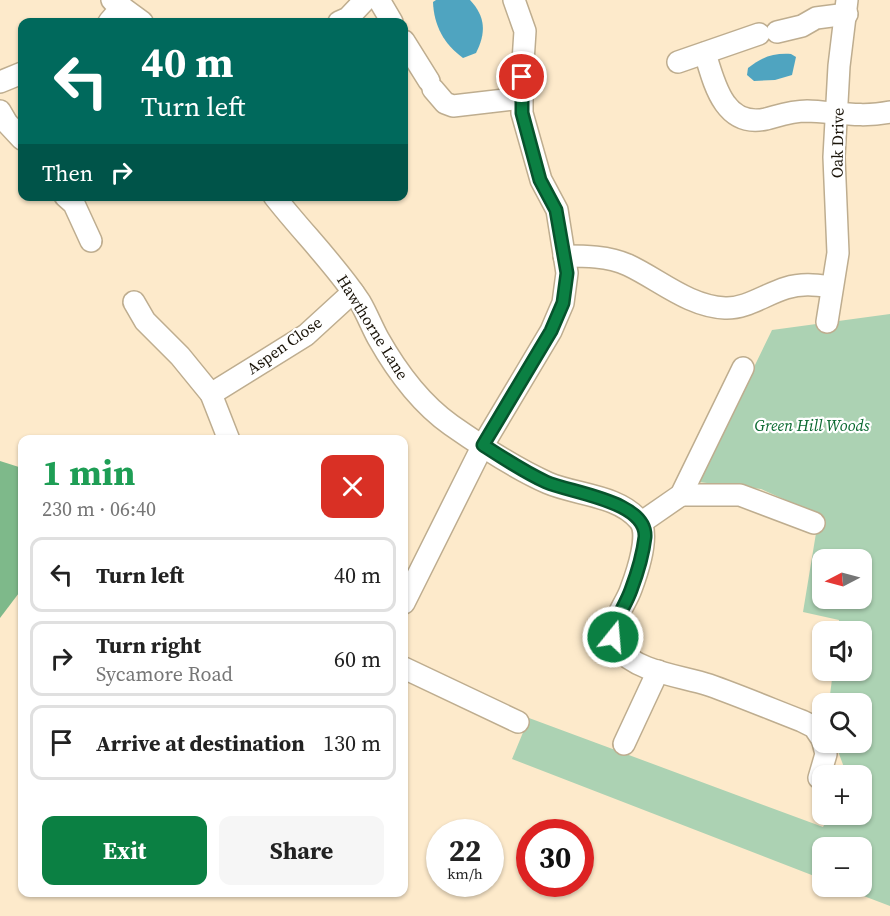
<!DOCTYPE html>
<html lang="en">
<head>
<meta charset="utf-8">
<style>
	:root { --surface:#fff; --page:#f6f6f6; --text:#222; --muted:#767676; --line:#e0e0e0; --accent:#0b8043 }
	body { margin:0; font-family:"Source Serif 4",serif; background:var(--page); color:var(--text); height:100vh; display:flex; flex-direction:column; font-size:22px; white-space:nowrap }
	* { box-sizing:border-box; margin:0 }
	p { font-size:20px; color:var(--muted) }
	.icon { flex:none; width:33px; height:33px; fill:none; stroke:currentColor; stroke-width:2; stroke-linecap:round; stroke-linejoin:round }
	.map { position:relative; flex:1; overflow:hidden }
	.sheet { position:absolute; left:18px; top:435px; width:390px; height:462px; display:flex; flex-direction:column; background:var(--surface); border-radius:12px; box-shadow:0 2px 4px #0004 }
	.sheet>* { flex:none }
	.banner { position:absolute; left:18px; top:18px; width:390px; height:183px; border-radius:12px; box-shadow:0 2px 4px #0004; background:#00695c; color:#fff; overflow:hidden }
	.needle { width:39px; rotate:264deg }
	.tools { position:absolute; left:812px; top:549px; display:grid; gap:12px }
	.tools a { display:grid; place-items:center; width:60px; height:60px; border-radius:12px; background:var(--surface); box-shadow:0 2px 4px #0004; font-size:30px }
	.speed { position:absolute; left:426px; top:819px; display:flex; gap:12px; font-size:30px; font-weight:700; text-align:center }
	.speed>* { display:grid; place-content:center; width:78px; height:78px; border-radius:50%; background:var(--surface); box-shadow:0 2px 4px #0004; line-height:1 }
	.speed small { font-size:15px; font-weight:400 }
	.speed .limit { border:9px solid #d22; background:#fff; color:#111 }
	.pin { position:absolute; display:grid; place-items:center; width:51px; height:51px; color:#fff; margin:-26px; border:3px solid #fff; border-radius:50%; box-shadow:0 2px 6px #0007 }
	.me { position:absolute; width:66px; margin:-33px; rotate:17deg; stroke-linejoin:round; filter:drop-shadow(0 0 4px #0008) }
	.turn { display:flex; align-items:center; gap:21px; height:126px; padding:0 24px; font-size:27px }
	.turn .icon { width:78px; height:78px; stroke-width:2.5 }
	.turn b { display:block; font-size:42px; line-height:51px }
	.then { display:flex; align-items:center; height:57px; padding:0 24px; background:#0003; gap:12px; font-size:22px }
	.round { display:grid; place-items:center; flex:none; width:63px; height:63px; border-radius:12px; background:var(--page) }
	.head { display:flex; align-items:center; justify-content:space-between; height:102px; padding:0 24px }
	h1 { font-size:36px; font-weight:700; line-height:45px; color:#1e9e55 }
	.button { display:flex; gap:12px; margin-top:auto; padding:12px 24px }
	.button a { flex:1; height:69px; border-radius:12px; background:var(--accent); color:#fff; font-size:24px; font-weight:700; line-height:69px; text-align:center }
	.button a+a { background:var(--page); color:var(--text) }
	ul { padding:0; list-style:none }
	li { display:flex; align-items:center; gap:18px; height:75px; margin:0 12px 9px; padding:0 12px; border:3px solid var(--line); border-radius:12px }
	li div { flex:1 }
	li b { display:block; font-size:22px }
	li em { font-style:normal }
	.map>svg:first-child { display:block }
	.green { fill:#acd2b3; fill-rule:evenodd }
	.forest { fill:#7eb98a }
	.water { fill:#4fa4c0 }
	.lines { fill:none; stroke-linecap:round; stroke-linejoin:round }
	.minor-casing { stroke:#bead8f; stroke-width:24 }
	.minor { stroke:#fff; stroke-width:21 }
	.route-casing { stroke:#07532c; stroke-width:15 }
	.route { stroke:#0b8043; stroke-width:10 }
	.labels { text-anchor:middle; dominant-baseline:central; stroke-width:4.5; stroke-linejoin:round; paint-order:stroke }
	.street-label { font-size:16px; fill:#1b150a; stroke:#fff }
	.park-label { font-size:16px; font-style:italic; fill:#0a6930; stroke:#fff }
</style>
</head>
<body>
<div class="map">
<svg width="890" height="916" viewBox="0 0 890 916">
	<rect width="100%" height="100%" fill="#fdeacb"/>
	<!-- green -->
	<path class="green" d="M890,314v592l-50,-19 21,-1v-38h-39v31l-310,-120 17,-41 294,109 6,-12 32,-1v-38l-18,-1 2,-5 -10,-27 26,-1v-38l-32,-1 4,-32 28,-1v-38l-23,-1 1,-11 -36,-8 16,-97 -58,-26 -63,-7 74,-152zM822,560h39v38h-39z"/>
	<!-- forest -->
	<polygon class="forest" points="0,461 22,468 22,589 0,618"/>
	<!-- water -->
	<g class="water">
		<path d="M436,0h34c16,17 16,33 6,53l-13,5c-19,-14 -29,-32 -30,-56z"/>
		<path d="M791,54l5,3 -4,18 -17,5 -21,1 -7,-6 1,-7c14,-11 25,-15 43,-14z"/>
	</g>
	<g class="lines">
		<defs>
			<g id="minor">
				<polyline points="112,0 142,22"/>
				<polyline points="379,0 392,22"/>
				<polyline points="109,22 122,7"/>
				<polyline points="339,22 348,18 365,0"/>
				<polyline points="777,32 802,26 816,18 847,14"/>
				<polyline points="404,41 429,81"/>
				<path d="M705,53c9,30 19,75 61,66 15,-4 26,-8 41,-8 28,1 55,7 83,1"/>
				<polyline points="678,62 759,34"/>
				<polyline points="0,82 22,73"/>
				<polyline points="433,89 445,103 453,106 522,98"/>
				<polyline points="0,111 7,123 22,139"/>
				<polyline points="65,196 74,204 91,241"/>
				<path d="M274,196c28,36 61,68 86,106 7,12 12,25 18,36 18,32 42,65 73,87 30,21 63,43 97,58 28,12 70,12 91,37 12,13 -2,53 -8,69 -6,18 -27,39 -13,59 18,24 64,28 91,37 31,11 62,24 93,36l12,6 8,12"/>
				<path d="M564,256c21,0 44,0 64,9 32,15 60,41 97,43 21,1 41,-14 61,-20 16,-5 30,-3 46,-1"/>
				<polyline points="134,302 145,321 180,356 211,394 229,440"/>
				<polyline points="827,322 838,253 834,157 839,66 847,0"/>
				<polyline points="211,394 306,335 353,292"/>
				<polyline points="681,495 740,495 814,523"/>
				<polyline points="642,522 681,495 743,368"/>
				<polyline points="404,603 483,445 551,331 563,303 567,273 557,210 541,180 522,113 522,77 525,31 514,0"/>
				<polyline points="404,668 518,722"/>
				<polyline points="624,744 658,671"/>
				<polyline points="819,778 826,754 823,742"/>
			</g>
		</defs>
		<!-- minor casing -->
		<use href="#minor" class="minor-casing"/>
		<!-- minor -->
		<use href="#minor" class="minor"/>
	</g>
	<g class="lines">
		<defs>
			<path id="route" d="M522,77v36l18,67 16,30 11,63 -4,30 -12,28 -68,114c20,13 41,27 63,37 25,11 101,19 99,55 -2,17 -8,37 -14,53 -6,17 -17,29 -18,47"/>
		</defs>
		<!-- route casing -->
		<use href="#route" class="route-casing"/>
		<!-- route -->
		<use href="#route" class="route"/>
	</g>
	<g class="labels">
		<!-- street labels -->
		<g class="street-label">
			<text transform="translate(837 143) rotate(-89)">Oak Drive</text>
			<text transform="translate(373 327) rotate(58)">Hawthorne Lane</text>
			<text transform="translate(284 345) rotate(-35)">Aspen Close</text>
		</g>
		<!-- park labels -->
		<g class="park-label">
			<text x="812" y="425">Green Hill Woods</text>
		</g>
	</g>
</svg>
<div class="tools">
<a><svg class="needle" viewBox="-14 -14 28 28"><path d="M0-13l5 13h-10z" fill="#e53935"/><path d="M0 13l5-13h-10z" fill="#767676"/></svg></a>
<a><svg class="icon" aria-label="sound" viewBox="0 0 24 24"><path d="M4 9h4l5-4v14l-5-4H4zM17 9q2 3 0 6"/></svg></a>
<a><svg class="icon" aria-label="search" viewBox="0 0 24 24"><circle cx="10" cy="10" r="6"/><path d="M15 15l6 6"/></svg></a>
<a>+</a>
<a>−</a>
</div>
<div class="speed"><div>22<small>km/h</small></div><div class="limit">30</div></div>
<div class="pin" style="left:522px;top:77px;background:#d93025"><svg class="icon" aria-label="arrive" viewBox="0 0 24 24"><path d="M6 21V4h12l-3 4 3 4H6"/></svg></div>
<svg class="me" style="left:613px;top:637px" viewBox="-20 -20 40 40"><circle r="17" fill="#0b8043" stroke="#fff" stroke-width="3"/><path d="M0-11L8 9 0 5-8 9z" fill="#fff"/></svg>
<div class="banner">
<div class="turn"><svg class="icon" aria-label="left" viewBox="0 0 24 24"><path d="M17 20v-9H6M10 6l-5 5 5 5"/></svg><div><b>40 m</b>Turn left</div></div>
<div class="then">Then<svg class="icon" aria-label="right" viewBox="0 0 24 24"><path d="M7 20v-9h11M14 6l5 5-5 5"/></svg></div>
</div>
<section class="sheet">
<div class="head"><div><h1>1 min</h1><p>230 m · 06:40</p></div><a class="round" style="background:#d93025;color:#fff"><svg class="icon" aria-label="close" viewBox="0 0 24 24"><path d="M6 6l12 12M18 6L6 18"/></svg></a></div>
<ul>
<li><svg class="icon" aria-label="left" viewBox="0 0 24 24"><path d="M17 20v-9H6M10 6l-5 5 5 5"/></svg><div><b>Turn left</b></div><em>40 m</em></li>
<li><svg class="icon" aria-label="right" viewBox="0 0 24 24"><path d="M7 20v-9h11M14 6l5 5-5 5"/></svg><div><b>Turn right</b><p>Sycamore Road</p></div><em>60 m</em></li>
<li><svg class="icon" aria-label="arrive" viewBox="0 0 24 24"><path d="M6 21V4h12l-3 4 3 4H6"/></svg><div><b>Arrive at destination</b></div><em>130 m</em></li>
</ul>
<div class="button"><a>Exit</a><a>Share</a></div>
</section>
</div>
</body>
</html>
